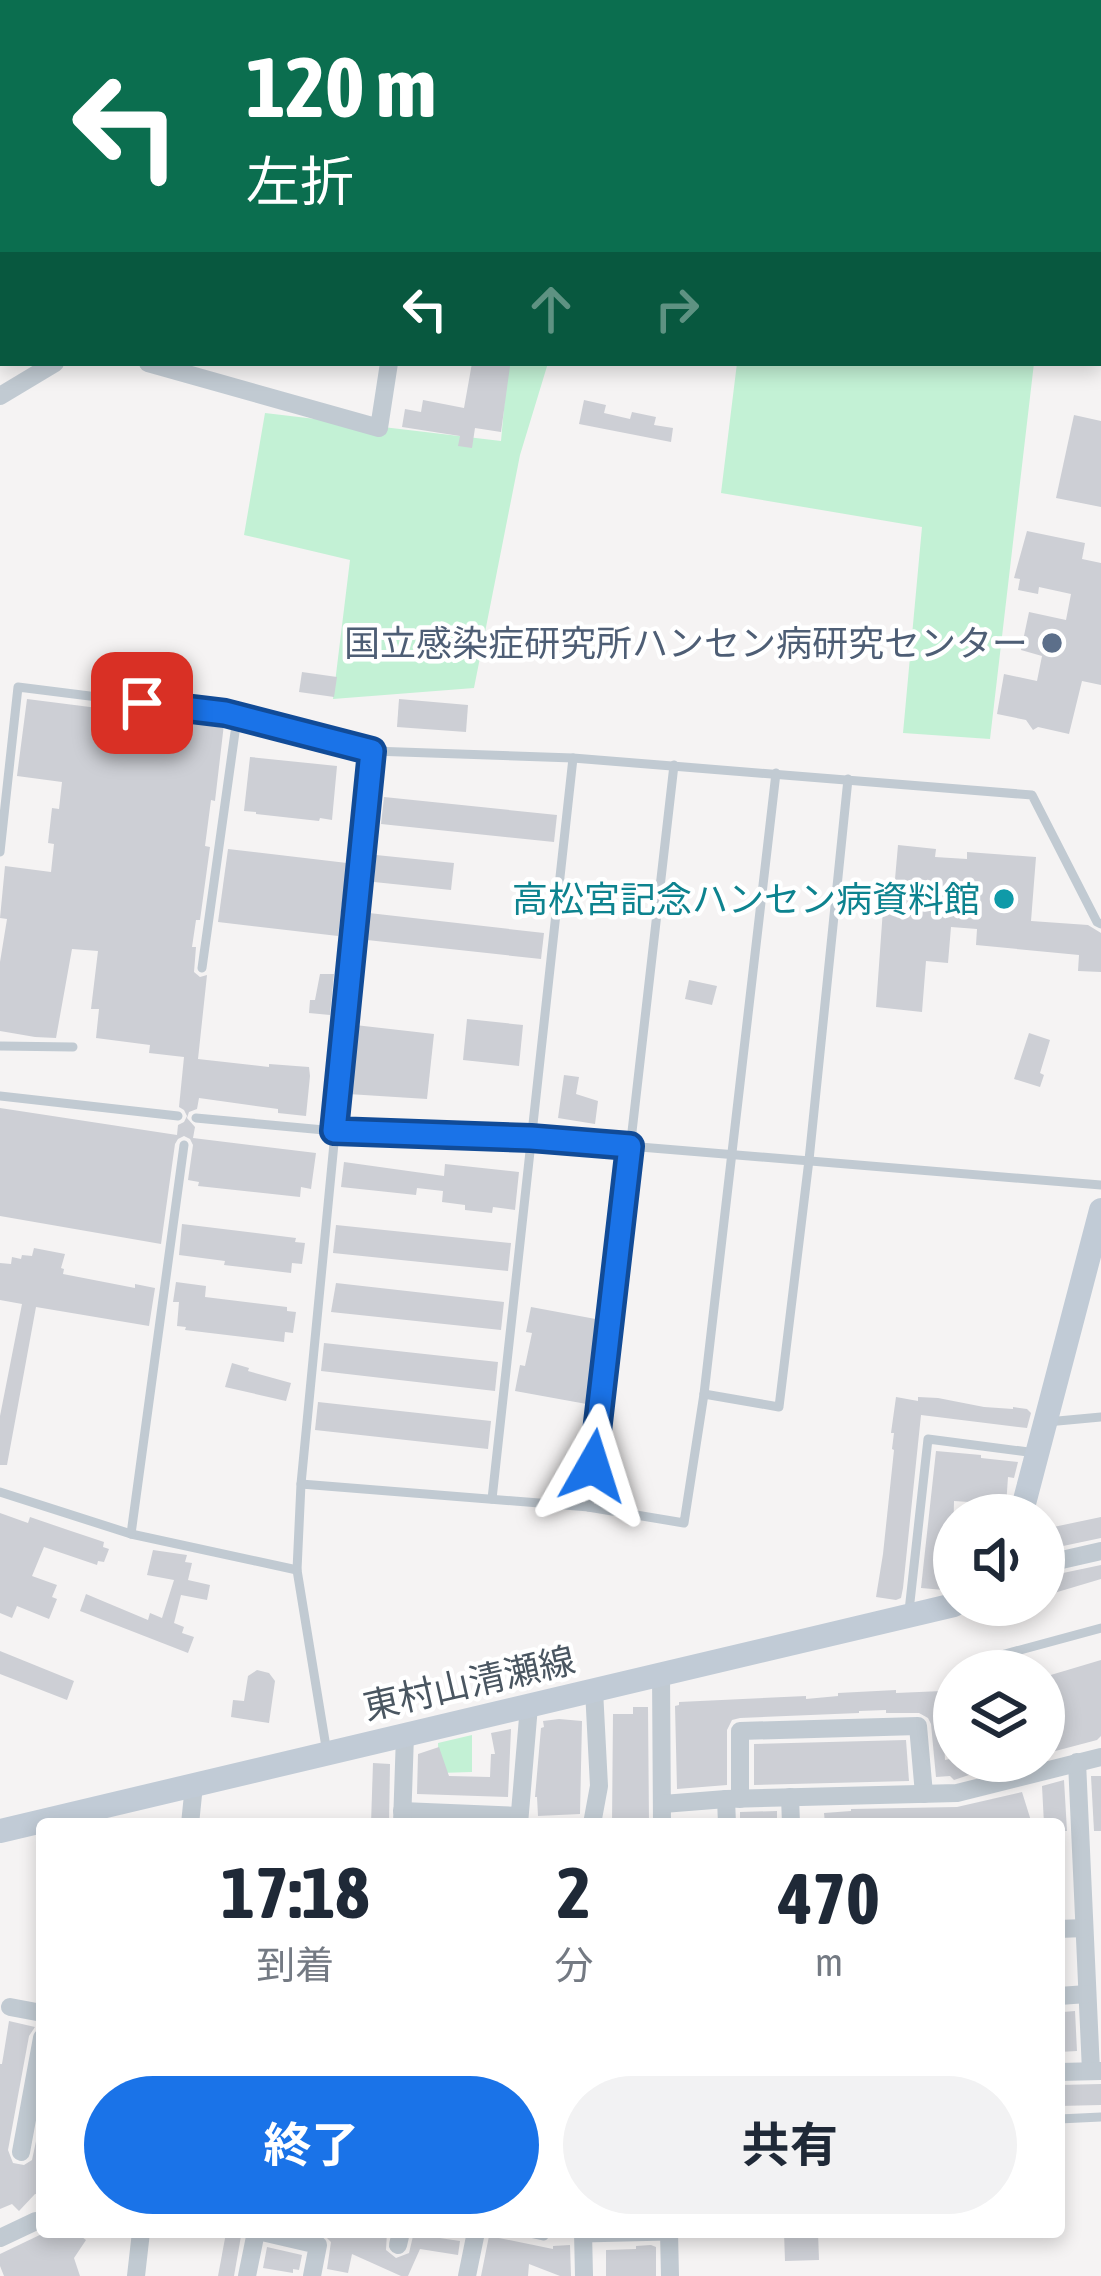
<!DOCTYPE html>
<html lang="ja">
<head>
<meta charset="utf-8">
<style>
	:root { --surface:#fff; --page:#f2f2f3; --text:#1f2937; --muted:#747a83; --accent:#1a73e8 }
	body { margin:0; font-family:"Asap Condensed","Noto Sans JP",sans-serif; background:var(--page); color:var(--text); height:100vh; display:flex; flex-direction:column; font-size:45px; white-space:nowrap }
	* { box-sizing:border-box; margin:0 }
	p { font-size:39px; color:var(--muted) }
	.icon { flex:none; width:66px; height:66px; fill:none; stroke:currentColor; stroke-width:2; stroke-linecap:round; stroke-linejoin:round }
	.map { position:relative; flex:1; overflow:hidden }
	.details { position:absolute; left:36px; top:1818px; width:1029px; height:420px; display:flex; flex-direction:column; background:var(--surface); border-radius:12px; box-shadow:0 6px 18px #0003 }
	.details>* { flex:none }
	.guide { position:absolute; left:0px; top:0px; width:1101px; height:366px; box-shadow:0 6px 18px #0003; background:#0b6e4f; color:#fff; overflow:hidden }
	.fabs { position:absolute; left:933px; top:1494px; display:grid; gap:24px }
	.fabs a { display:grid; place-items:center; width:132px; height:132px; border-radius:50%; background:var(--surface); box-shadow:0 6px 18px #0003; font-size:60px }
	.pin { position:absolute; display:grid; place-items:center; width:102px; height:102px; color:#fff; margin:-51px; border-radius:24px; box-shadow:0 6px 18px #0006 }
	.me { position:absolute; width:132px; margin:-66px; rotate:6deg; stroke-linejoin:round; filter:drop-shadow(0 0 9px #0008) }
	.turn { display:flex; align-items:center; gap:42px; height:252px; padding:0 48px; font-size:54px }
	.turn .icon { width:156px; height:156px; stroke-width:2.5 }
	.turn b { display:block; font-size:84px; line-height:102px }
	.lanes { display:flex; align-items:center; height:114px; padding:0 48px; background:#0003; justify-content:center; gap:60px; direction:ltr }
	.lanes .off { opacity:.35 }
	.eta { display:flex; justify-content:space-evenly; align-items:center; height:204px; text-align:center }
	.eta b { font-size:72px; font-weight:700; line-height:84px }
	.cta { display:flex; gap:24px; margin-top:auto; padding:24px 48px }
	.cta a { flex:1; height:138px; border-radius:72px; background:var(--accent); color:#fff; font-size:48px; font-weight:700; line-height:138px; text-align:center }
	.cta a+a { background:var(--page); color:var(--text) }
	.map>svg:first-child { display:block }
	.green { fill:#c3f1d5 }
	.building { fill:#cdcfd5 }
	.lines { fill:none; stroke-linecap:round; stroke-linejoin:round }
	.service { stroke:#c1cad2; stroke-width:9 }
	.minor { stroke:#c1cad2; stroke-width:18 }
	.secondary { stroke:#c1cbd6; stroke-width:24 }
	.route-casing { stroke:#114b97; stroke-width:30 }
	.route { stroke:#1a73e8; stroke-width:21 }
	.service-dot { fill:#5c6f8a; stroke:#fff; stroke-width:4.5 }
	.culture-dot { fill:#0f9aa8; stroke:#fff; stroke-width:4.5 }
	.labels { text-anchor:middle; dominant-baseline:central; stroke-width:9; stroke-linejoin:round; paint-order:stroke }
	.service-label { font-size:36px; fill:#4e5e75; stroke:#fff; text-anchor:end }
	.culture-label { font-size:36px; fill:#0d838f; stroke:#fff; text-anchor:end }
	.street-label { font-size:36px; fill:#4a5661; stroke:#fff }
</style>
</head>
<body>
<div class="map">
<svg width="1101" height="2276" viewBox="0 0 1101 2276">
	<rect width="100%" height="100%" fill="#f5f3f3"/>
	<!-- green -->
	<g class="green">
		<polygon points="508,363 548,363 520,455 474,688 333,699 350,560 244,535 265,413 501,441"/>
		<polygon points="737,363 1034,363 990,739 903,733 922,527 721,493"/>
		<polygon points="472,1735 472,1772 439,1773 438,1743"/>
	</g>
	<!-- building -->
	<g class="building">
		<polygon points="472,363 510,366 501,432 475,428 472,448 458,446 460,436 402,427 405,409 421,412 423,400 464,408"/>
		<polygon points="584,400 606,405 604,413 630,419 632,412 656,417 654,425 673,428 671,442 579,424"/>
		<polygon points="1074,415 1101,421 1101,507 1056,498"/>
		<polygon points="1027,531 1085,543 1082,559 1101,563 1101,685 1082,681 1069,734 1038,727 1033,730 1026,720 997,714 1004,674 1037,681 1042,656 1021,650 1029,612 1066,620 1071,594 1039,587 1038,594 1018,590 1020,579 1014,578"/>
		<polygon points="302,672 337,677 334,697 299,692"/>
		<polygon points="27,699 224,724 215,801 211,800 205,846 210,847 200,920 196,920 192,947 196,947 194,972 200,977 207,975 198,1059 269,1067 269,1064 309,1067 310,1076 306,1116 278,1113 278,1109 199,1098 197,1109 189,1112 187,1118 195,1127 193,1138 316,1153 311,1189 301,1187 300,1197 198,1186 199,1182 188,1180 193,1145 190,1139 184,1136 178,1139 175,1144 161,1244 0,1216 0,1108 177,1135 178,1125 184,1122 187,1116 184,1110 179,1107 184,1057 149,1053 150,1045 96,1038 99,1009 91,1009 98,951 72,949 56,1038 35,1037 0,1031 0,962 7,919 0,918 5,866 51,872 54,844 48,843 52,808 59,809 62,782 17,776"/>
		<polygon points="399,699 468,705 466,732 397,727"/>
		<polygon points="250,757 337,766 332,820 320,818 319,821 256,814 256,812 244,811"/>
		<polygon points="384,797 557,815 554,842 381,824"/>
		<polygon points="898,845 936,849 935,857 967,859 967,852 1036,857 1031,921 1088,925 1101,933 1101,972 1078,971 1079,955 976,945 977,929 951,927 948,963 926,961 922,1012 876,1007 883,909 885,909 885,902 893,902"/>
		<polygon points="228,849 347,863 338,936 218,922"/>
		<polygon points="376,855 454,863 451,890 374,882"/>
		<polygon points="369,913 544,933 541,959 367,940"/>
		<polygon points="320,974 334,974 330,1015 309,1013 310,1000 315,1000"/>
		<polygon points="689,980 717,986 712,1005 685,999"/>
		<polygon points="467,1019 523,1025 519,1066 463,1060"/>
		<polygon points="355,1025 434,1034 427,1099 348,1094"/>
		<polygon points="1029,1033 1050,1040 1040,1073 1044,1075 1040,1087 1014,1079"/>
		<polygon points="564,1075 579,1077 576,1094 598,1101 595,1124 558,1118"/>
		<polygon points="344,1162 444,1176 445,1164 519,1172 515,1210 493,1207 492,1213 465,1210 465,1205 442,1202 443,1191 417,1188 416,1195 341,1187"/>
		<polygon points="182,1224 296,1238 295,1242 305,1243 302,1264 292,1263 291,1273 224,1265 225,1261 179,1255"/>
		<polygon points="336,1225 511,1243 508,1271 333,1253"/>
		<polygon points="34,1248 65,1254 61,1268 64,1269 63,1274 135,1288 135,1284 155,1288 149,1326 36,1307 7,1465 0,1465 0,1416 22,1304 0,1300 0,1263 11,1264 12,1257 21,1259 22,1255 32,1256"/>
		<polygon points="176,1282 206,1286 205,1297 287,1307 287,1311 296,1312 293,1333 285,1332 284,1342 185,1330 186,1327 177,1326 179,1302 173,1302"/>
		<polygon points="336,1283 504,1302 501,1330 331,1312"/>
		<polygon points="531,1307 601,1320 591,1378 595,1378 592,1405 515,1391 520,1365 525,1366 532,1333 526,1332"/>
		<polygon points="324,1343 498,1362 495,1391 321,1371"/>
		<polygon points="232,1363 249,1368 248,1371 291,1383 286,1401 225,1387"/>
		<polygon points="896,1397 918,1401 918,1397 938,1398 984,1407 1013,1409 1013,1407 1027,1409 1031,1413 1027,1428 921,1415 903,1588 901,1598 896,1600 876,1597 883,1554 894,1450 892,1449 894,1433 891,1433"/>
		<polygon points="318,1402 491,1421 488,1449 315,1430"/>
		<polygon points="936,1451 981,1455 981,1458 1018,1462 1014,1478 1008,1477 1006,1506 996,1506 996,1515 982,1515 983,1503 954,1501 952,1589 944,1590 921,1588"/>
		<polygon points="0,1513 28,1523 30,1517 68,1530 104,1542 103,1547 109,1549 104,1562 98,1561 97,1565 44,1547 32,1576 57,1585 52,1597 57,1599 49,1619 17,1606 12,1618 0,1613"/>
		<polygon points="1101,1517 1101,1538 1044,1550 1044,1529"/>
		<polygon points="153,1550 187,1555 185,1562 192,1563 188,1580 210,1585 207,1600 181,1595 174,1623 184,1627 182,1633 194,1637 188,1653 80,1611 86,1594 148,1620 150,1613 162,1618 174,1580 147,1575"/>
		<polygon points="1101,1565 1101,1579 1044,1596 1044,1577"/>
		<polygon points="0,1651 74,1681 67,1700 0,1674"/>
		<polygon points="1101,1660 1101,1736 1097,1740 1044,1754 1044,1677"/>
		<polygon points="257,1670 269,1673 275,1681 269,1723 231,1717 233,1700 244,1701 248,1676"/>
		<polygon points="896,1690 896,1693 942,1691 945,1760 954,1758 954,1761 999,1761 999,1765 954,1780 950,1776 936,1777 931,1724 928,1718 919,1713 886,1713 886,1710 859,1711 859,1713 740,1718 732,1720 727,1730 727,1785 677,1789 675,1706 679,1705 679,1702 806,1696 806,1699 838,1696 838,1693"/>
		<polygon points="633,1707 648,1707 649,1824 612,1824 613,1714 633,1714"/>
		<polygon points="559,1719 582,1721 580,1814 538,1816 537,1797 535,1797 541,1728 544,1727 543,1721"/>
		<polygon points="511,1729 508,1797 417,1794 418,1754 439,1747 449,1776 490,1777 491,1754 495,1754 491,1733"/>
		<polygon points="906,1740 909,1781 754,1785 754,1744"/>
		<polygon points="373,1763 390,1764 389,1824 371,1824"/>
		<polygon points="1091,1776 1101,1776 1101,1831 1094,1831"/>
		<polygon points="1064,1780 1067,1831 1059,1831 1059,1824 1044,1824 1042,1786"/>
		<polygon points="1022,1792 1032,1824 825,1824 824,1813 851,1811 851,1809 957,1807"/>
		<polygon points="777,1811 777,1823 740,1824 740,1812"/>
		<polygon points="1075,2011 1077,2051 1059,2052 1059,2015 1064,2015 1063,2012"/>
		<polygon points="9,2021 35,2027 29,2036 8,2150 13,2163 24,2165 32,2160 42,2113 42,2195 35,2194 19,2211 12,2204 0,2209 0,2064 2,2064"/>
		<polygon points="1101,2084 1101,2105 1059,2106 1059,2085"/>
		<polygon points="46,2232 75,2232 86,2240 74,2258 80,2276 4,2276 0,2266 0,2254"/>
		<polygon points="321,2232 387,2232 386,2250 396,2258 409,2253 414,2232 434,2232 433,2237 460,2241 458,2255 420,2249 408,2276 401,2276 352,2254 348,2273 327,2269 331,2242"/>
		<polygon points="784,2232 818,2232 819,2260 785,2261"/>
		<polygon points="226,2233 241,2236 234,2276 218,2276"/>
		<polygon points="489,2236 553,2249 553,2246 570,2245 571,2276 560,2276 529,2264 528,2276 481,2276"/>
		<polygon points="651,2245 656,2247 656,2276 606,2276 606,2250 636,2249 636,2246"/>
		<polygon points="267,2247 302,2255 299,2270 293,2269 293,2273 263,2268"/>
	</g>
	<g class="lines">
		<!-- service -->
		<g class="service">
			<polyline points="883,3 883,0"/>
			<polyline points="0,852 18,687 225,713 237,718 372,751 573,758 1032,795 1097,922 1101,924"/>
			<polyline points="202,968 237,718"/>
			<polyline points="0,1046 73,1047"/>
			<polyline points="0,1096 178,1116"/>
			<polyline points="196,1118 335,1131 531,1138 1101,1185"/>
			<polyline points="704,1394 779,1407 809,1160 848,779"/>
			<polyline points="1047,1422 1101,1417"/>
			<polyline points="301,1484 589,1507 674,765"/>
			<polyline points="0,1492 131,1534 297,1570"/>
			<polyline points="492,1499 573,758"/>
			<polyline points="588,1507 684,1523 704,1394 776,773"/>
			<polyline points="131,1534 184,1145"/>
			<polyline points="909,1611 928,1439 1036,1453"/>
			<polyline points="989,1671 994,1657 1101,1628"/>
			<polyline points="327,1753 297,1570 301,1484 372,751"/>
			<polyline points="1059,2119 1101,2117"/>
			<polyline points="526,2232 544,2236"/>
			<polyline points="583,2238 667,2236"/>
		</g>
		<!-- minor -->
		<g class="minor">
			<polyline points="184,0 185,3"/>
			<polyline points="1039,0 1050,3"/>
			<polyline points="54,3 64,0"/>
			<polyline points="420,3 420,0"/>
			<polyline points="500,3 500,0"/>
			<polyline points="808,3 809,0"/>
			<polyline points="1098,16 1101,17"/>
			<polyline points="0,20 3,19"/>
			<polyline points="0,193 3,192"/>
			<polyline points="0,237 3,252"/>
			<polyline points="0,267 3,266"/>
			<polyline points="1098,306 1101,306"/>
			<polyline points="148,363 379,428 389,363"/>
			<polyline points="0,396 55,363"/>
			<polyline points="1044,1564 1101,1551"/>
			<polyline points="661,1673 662,1824"/>
			<polyline points="1077,1762 1091,2071"/>
			<polyline points="790,1797 791,1824"/>
			<polyline points="726,1799 727,1824"/>
			<polyline points="740,1799 740,1731 918,1726 924,1794"/>
			<polyline points="663,1804 726,1799 957,1793 1101,1757"/>
			<polyline points="402,1811 519,1816"/>
			<polyline points="190,1824 194,1785"/>
			<polyline points="402,1824 405,1735"/>
			<polyline points="519,1824 529,1706"/>
			<polyline points="592,1824 599,1786 594,1690"/>
			<polyline points="1059,1929 1084,1928"/>
			<polyline points="1059,1996 1087,1994"/>
			<polyline points="10,2007 42,2013"/>
			<polyline points="1059,2072 1101,2071"/>
			<polyline points="21,2152 42,2038"/>
			<polyline points="262,2232 318,2245 312,2276"/>
			<polyline points="583,2232 584,2276"/>
			<polyline points="669,2232 670,2276"/>
			<polyline points="0,2238 36,2221"/>
			<polyline points="398,2245 401,2232"/>
			<polyline points="136,2276 141,2232"/>
			<polyline points="247,2276 256,2232"/>
			<polyline points="467,2276 476,2232"/>
		</g>
		<!-- secondary -->
		<g class="secondary">
			<polyline points="1021,1515 1101,1210"/>
			<polyline points="0,1831 954,1605"/>
		</g>
	</g>
	<g class="lines">
		<defs>
			<polyline id="route" points="142,703 225,713 372,751 334,1131 531,1138 630,1146 593,1466"/>
		</defs>
		<!-- route casing -->
		<use href="#route" class="route-casing"/>
		<!-- route -->
		<use href="#route" class="route"/>
	</g>
	<!-- markers -->
	<circle class="service-dot" cx="1052" cy="643" r="12"/>
	<circle class="culture-dot" cx="1004" cy="899" r="12"/>
	<g class="labels">
		<!-- service labels -->
		<g class="service-label">
			<text x="1028" y="643">国立感染症研究所ハンセン病研究センター</text>
		</g>
		<!-- culture labels -->
		<g class="culture-label">
			<text x="980" y="899">高松宮記念ハンセン病資料館</text>
		</g>
		<!-- street labels -->
		<g class="street-label">
			<text transform="translate(469 1683) rotate(-13)">東村山清瀬線</text>
		</g>
	</g>
</svg>
<div class="fabs">
<a><svg class="icon" aria-label="sound" viewBox="0 0 24 24"><path d="M4 9h4l5-4v14l-5-4H4zM17 9q2 3 0 6"/></svg></a>
<a><svg class="icon" aria-label="layers" viewBox="0 0 24 24"><path d="M12 4l9 5-9 5-9-5zM3 14l9 5 9-5"/></svg></a>
</div>
<div class="pin" style="left:142px;top:703px;background:#d93025"><svg class="icon" aria-label="arrive" viewBox="0 0 24 24"><path d="M6 21V4h12l-3 4 3 4H6"/></svg></div>
<svg class="me" style="left:593px;top:1466px" viewBox="-20 -20 40 40"><path d="M0-17L14 15 0 8-14 15z" fill="#1a73e8" stroke="#fff" stroke-width="4"/></svg>
<div class="guide">
<div class="turn"><svg class="icon" aria-label="left" viewBox="0 0 24 24"><path d="M17 20v-9H6M10 6l-5 5 5 5"/></svg><div><b>120 m</b>左折</div></div>
<div class="lanes"><svg class="icon" aria-label="left" viewBox="0 0 24 24"><path d="M17 20v-9H6M10 6l-5 5 5 5"/></svg><svg class="icon off" aria-label="ahead" viewBox="0 0 24 24"><path d="M12 20V5M6 11l6-6 6 6"/></svg><svg class="icon off" aria-label="right" viewBox="0 0 24 24"><path d="M7 20v-9h11M14 6l5 5-5 5"/></svg></div>
</div>
<section class="details">
<div class="eta">
<div><b>17:18</b><p>到着</p></div>
<div><b>2</b><p>分</p></div>
<div><b>470</b><p>m</p></div>
</div>
<div class="cta"><a>終了</a><a>共有</a></div>
</section>
</div>
</body>
</html>
